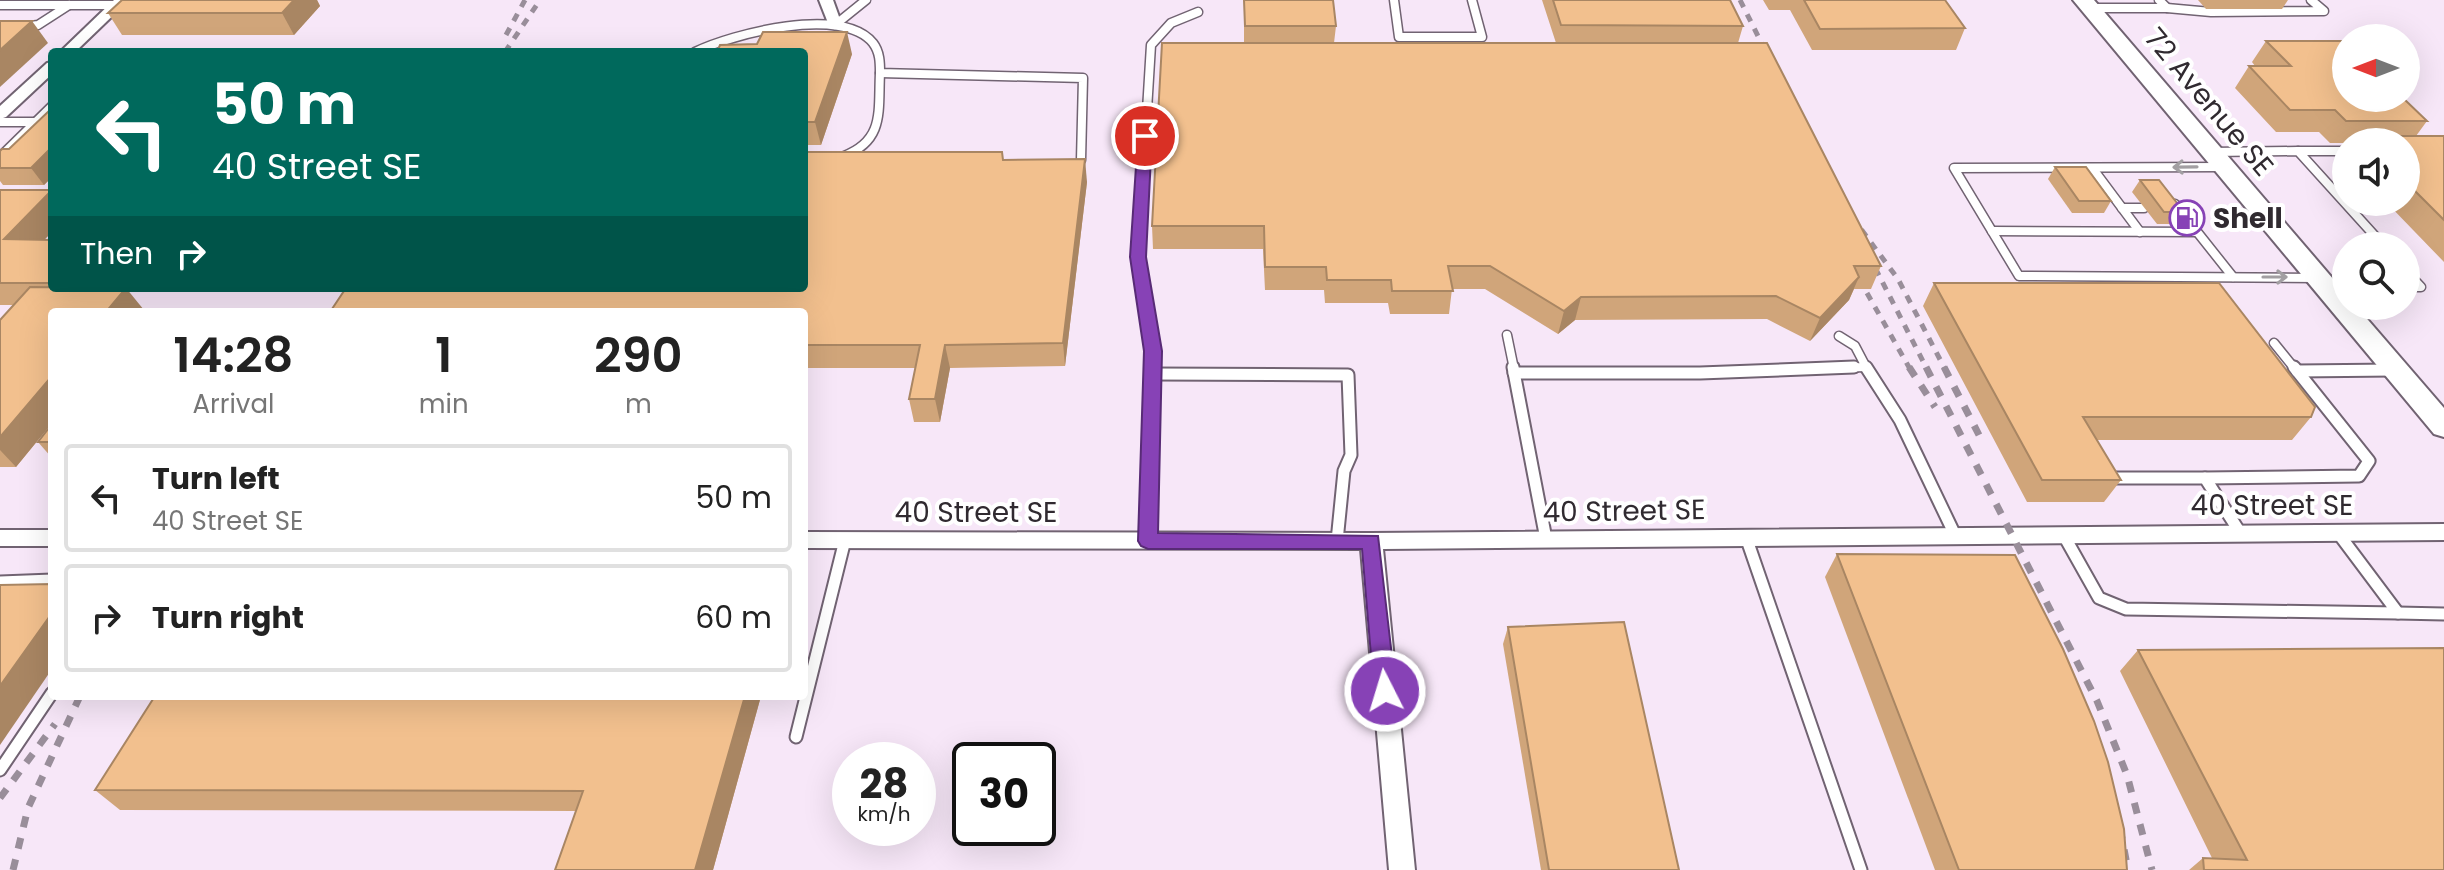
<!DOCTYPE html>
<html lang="en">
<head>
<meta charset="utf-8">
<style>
	:root { --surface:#fff; --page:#f2f2f2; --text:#222; --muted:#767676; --line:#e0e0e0 }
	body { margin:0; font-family:Poppins,sans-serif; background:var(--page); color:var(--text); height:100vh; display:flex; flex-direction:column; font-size:30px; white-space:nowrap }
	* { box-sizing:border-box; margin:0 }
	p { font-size:26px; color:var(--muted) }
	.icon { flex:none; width:44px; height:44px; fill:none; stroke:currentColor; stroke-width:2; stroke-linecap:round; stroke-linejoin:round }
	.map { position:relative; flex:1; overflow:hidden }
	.sheet { position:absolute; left:48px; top:308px; width:760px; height:392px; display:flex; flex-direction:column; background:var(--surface); border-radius:8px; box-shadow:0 8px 32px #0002 }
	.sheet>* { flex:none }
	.guide { position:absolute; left:48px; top:48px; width:760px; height:244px; border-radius:8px; box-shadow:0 8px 32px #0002; background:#00695c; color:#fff; overflow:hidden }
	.needle { width:52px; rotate:270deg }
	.controls { position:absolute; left:2332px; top:24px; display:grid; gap:16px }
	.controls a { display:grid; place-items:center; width:88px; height:88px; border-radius:50%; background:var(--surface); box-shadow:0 8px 32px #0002; font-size:40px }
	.speed { position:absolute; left:832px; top:742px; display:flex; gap:16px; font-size:40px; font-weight:700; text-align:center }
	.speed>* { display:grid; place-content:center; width:104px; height:104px; border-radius:50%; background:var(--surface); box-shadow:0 8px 32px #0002; line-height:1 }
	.speed small { font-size:20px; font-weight:400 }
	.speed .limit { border:4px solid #111; border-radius:12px; background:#fff; color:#111 }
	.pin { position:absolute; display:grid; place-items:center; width:68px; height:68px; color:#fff; margin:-34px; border:4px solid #fff; border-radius:50%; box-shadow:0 2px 8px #0007 }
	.me { position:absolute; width:88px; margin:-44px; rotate:355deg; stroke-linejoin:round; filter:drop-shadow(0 0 6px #0008) }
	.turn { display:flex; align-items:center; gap:28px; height:168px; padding:0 32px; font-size:36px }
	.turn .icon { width:104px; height:104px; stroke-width:2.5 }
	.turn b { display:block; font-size:56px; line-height:68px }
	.then { display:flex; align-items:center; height:76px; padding:0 32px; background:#0003; gap:16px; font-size:30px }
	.eta { display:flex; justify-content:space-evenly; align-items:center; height:136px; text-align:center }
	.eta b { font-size:48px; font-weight:600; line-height:56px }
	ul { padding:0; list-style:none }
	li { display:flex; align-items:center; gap:24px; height:108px; margin:0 16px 12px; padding:0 16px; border:4px solid var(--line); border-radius:8px }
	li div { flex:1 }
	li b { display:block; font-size:30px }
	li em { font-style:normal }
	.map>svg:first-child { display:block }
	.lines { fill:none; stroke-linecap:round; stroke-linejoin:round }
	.lane-far1-casing { stroke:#716372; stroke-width:11 }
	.lane-casing { stroke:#716372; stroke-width:15 }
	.street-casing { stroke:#716372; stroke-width:4 }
	.secondary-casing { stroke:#716372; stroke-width:4 }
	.lane-far1 { stroke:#fff; stroke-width:8 }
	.lane { stroke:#fff; stroke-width:11 }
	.street { fill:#fff; fill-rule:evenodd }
	.secondary { fill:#fff; fill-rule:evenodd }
	.rail-far1 { stroke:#998e9a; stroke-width:5; stroke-dasharray:8 8; stroke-linecap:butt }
	.rail { stroke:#998e9a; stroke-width:7; stroke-dasharray:11 11; stroke-linecap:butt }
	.wall { fill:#d0a57a }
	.shaded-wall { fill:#a98663 }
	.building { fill:#f2c08e; stroke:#a98663; stroke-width:2 }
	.oneway { stroke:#a29fa2 }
	.route { fill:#8742b6; stroke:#582b76; stroke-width:2 }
	.labels { text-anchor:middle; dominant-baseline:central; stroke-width:8; stroke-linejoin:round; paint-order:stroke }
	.street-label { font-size:28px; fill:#302a30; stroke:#fff }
	.poi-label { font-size:28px; font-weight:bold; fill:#302a30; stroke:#fff; text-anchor:start }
</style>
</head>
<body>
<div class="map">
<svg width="2444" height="870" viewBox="0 0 2444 870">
	<rect width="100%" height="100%" fill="#f7e7f8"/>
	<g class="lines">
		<defs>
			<g id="lane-far1">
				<polyline points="1394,0 1399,37 1482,37 1472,0"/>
				<polyline points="0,5 117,5"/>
				<polyline points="2090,8 2167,8 2159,0"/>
				<polyline points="2167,8 2211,12 2324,11 2311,0"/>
				<polyline points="835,25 866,0"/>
				<polyline points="0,30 38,25 69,5"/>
				<path d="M695,52c37,-18 147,-47 178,-9 7,9 7,20 7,30l203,5 -2,82"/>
				<polyline points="0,122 35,122"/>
				<polyline points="2298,151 2346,151"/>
				<polyline points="2212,152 2298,151 2384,246"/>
				<path d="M844,156c41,-16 34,-45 36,-83"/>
				<polyline points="0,157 52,106"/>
				<polyline points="2222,167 1954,168 2019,276 2317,278"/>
				<polyline points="2093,169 2140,232"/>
				<polyline points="2175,204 2233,277"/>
				<polyline points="2122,208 2144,208"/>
				<polyline points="1992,231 2197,232"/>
				<polyline points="2406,271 2421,287 2406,287"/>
				<polyline points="1507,335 1514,369"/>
				<polyline points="2274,343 2295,369"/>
				<polyline points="1153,369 1153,351 1138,257 1151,45 1171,23 1198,12"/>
				<polyline points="1799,369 1866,367 1855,346 1839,336"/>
			</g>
			<g id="lane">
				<polyline points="1513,367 1546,539"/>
				<polyline points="1866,367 1900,420 1955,535"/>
				<polyline points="2297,371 2394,370"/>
				<polyline points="1514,373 1700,373 1854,367"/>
				<polyline points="1153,374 1348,375 1351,455 1344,471 1337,541"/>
				<polyline points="2109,478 2205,478 2241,534"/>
				<polyline points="2205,478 2359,476 2369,461 2294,367"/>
				<polyline points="2063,534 2099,598 2126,609 2398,613 2338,533"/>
				<polyline points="1746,537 1861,870"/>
				<polyline points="1148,541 1153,367"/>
				<polyline points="0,582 52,580"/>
				<polyline points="2398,613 2444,614"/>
				<polyline points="796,737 845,540"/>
				<polyline points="0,770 52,693"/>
			</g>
			<g id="street">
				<polygon points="114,0 129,0 75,52 60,52"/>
				<polygon points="819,0 833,0 842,25 840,28 830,28"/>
				<polygon points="52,62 52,74 6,117 0,119 0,106 47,63"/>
				<polygon points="2444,524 2444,540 1383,549 1415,870 1389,870 1361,549 804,548 804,532 1371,533"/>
				<rect x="0" y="530" width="52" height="16"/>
			</g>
			<polygon id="secondary" points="2073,0 2094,0 2346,294 2346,306 2356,306 2444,408 2444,437 2434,434"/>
		</defs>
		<!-- lane-far1 casing -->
		<use href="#lane-far1" class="lane-far1-casing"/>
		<!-- lane casing -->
		<use href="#lane" class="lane-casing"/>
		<!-- street casing -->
		<use href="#street" class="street-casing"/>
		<!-- secondary casing -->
		<use href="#secondary" class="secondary-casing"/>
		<!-- lane-far1 -->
		<use href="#lane-far1" class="lane-far1"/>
		<!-- lane -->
		<use href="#lane" class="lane"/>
		<!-- street -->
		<use href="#street" class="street"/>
		<!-- secondary -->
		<use href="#secondary" class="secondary"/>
		<!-- rail-far1 -->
		<g class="rail-far1">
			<polyline points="1740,0 1771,62"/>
			<polyline points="506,35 525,0"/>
			<polyline points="505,52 540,0"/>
			<polyline points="1852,217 1898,279 1945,369"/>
			<polyline points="1868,254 1927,369"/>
			<polyline points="1867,293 1910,369"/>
		</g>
		<!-- rail -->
		<g class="rail">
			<polyline points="1909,367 1935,407"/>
			<polyline points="1926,367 2097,701 2127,775 2152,870"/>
			<polyline points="1944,367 1979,435"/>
			<polyline points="0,798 55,724"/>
			<polyline points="2120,828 2128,870"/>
			<polyline points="13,870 28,808 80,696"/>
		</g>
	</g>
	<!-- wall -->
	<g class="wall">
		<polygon points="122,0 317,0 320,6 294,35 122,35 108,13"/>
		<polygon points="1244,0 1333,0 1336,26 1334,43 1556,43 1542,0 1730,0 1743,26 1738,43 1881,266 1871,289 1854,289 1849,300 1810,341 1767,319 1575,320 1558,334 1485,289 1452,289 1449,314 1390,314 1388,303 1325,303 1324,290 1265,290 1263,249 1153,249 1152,226 1244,43"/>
		<polygon points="1763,0 1945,0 1965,28 1956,50 1812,50 1790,10 1769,10"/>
		<polygon points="2198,0 2288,0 2282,9 2206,9"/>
		<polygon points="2266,41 2427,121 2416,136 2444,136 2444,262 2386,202 2406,202 2406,142 2346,142 2346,143 2330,143 2319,132 2276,132 2235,88 2249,66 2255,66 2252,62"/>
		<polygon points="757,44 852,54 821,145 804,145 804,52"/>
		<polygon points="52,108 52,177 44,185 3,185 0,181 0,151 9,149"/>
		<polygon points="1003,160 1087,182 1065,366 950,368 940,422 914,422 909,399 915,368 804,368 804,312"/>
		<polygon points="2055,167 2111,201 2104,213 2072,213 2048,179"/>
		<polygon points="2140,180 2184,212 2177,224 2157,224 2132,192"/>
		<polygon points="0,190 45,240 52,240 52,288 144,310 143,312 52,312 52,423 16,467 0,467 0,320 13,305 0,305"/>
		<polygon points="1934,283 2311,417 2292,440 2096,440 2121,480 2104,502 2027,502 1923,306"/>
		<polygon points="52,424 52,458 38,442"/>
		<polygon points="1837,554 2127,870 1935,870 1825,577"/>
		<polygon points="1508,627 1679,870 1541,870 1503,644"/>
		<polygon points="2138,650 2444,870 2189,870 2203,858 2212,858 2120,671"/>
		<polygon points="155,696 761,696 713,870 575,811 120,810 95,790"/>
	</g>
	<!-- shaded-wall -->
	<g class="shaded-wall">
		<polygon points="294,0 317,0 320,6 294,35 282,13"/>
		<polygon points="32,21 48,43 0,87 0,50"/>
		<polygon points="847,32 852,54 821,145 815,122"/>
		<polygon points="52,147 52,177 44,185 31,168"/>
		<polygon points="1085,159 1087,182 1065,366 1063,343"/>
		<polygon points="52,190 52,232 23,262 4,239"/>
		<polygon points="1859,277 1849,300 1810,341 1820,318"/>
		<polygon points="126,288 144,310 143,312 106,312"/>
		<polygon points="1581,297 1575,320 1558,334 1564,311"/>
		<polygon points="945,345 950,368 940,422 935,399"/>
		<polygon points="52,376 52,423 16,467 0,450 0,437"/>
		<polygon points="52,613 52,669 0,745 0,686"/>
		<polygon points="745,696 761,696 713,870 695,870"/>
	</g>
	<!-- building -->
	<g class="building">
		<polygon points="122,0 294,0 282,13 108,13"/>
		<polygon points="1244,0 1333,0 1336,26 1245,26"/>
		<polygon points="1553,0 1730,0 1743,26 1561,25"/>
		<polygon points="1804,0 1945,0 1965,28 1820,29"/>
		<polygon points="0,21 32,21 0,50"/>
		<polygon points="763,32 847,32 815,122 804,122 804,52 717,52 720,45 757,44"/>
		<polygon points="2266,41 2342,41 2346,44 2346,98 2403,98 2427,121 2346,121 2335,110 2290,110 2249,66 2291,66"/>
		<polygon points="1162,43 1767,43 1881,266 1854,266 1859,277 1820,318 1776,296 1581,297 1564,311 1490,266 1448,266 1453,291 1392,291 1391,280 1327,280 1326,267 1265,267 1264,226 1152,226"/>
		<polygon points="52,108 52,147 31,168 0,168 0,151 2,149 9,149"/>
		<polygon points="2361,136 2444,136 2444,220 2406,182 2406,142 2367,142"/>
		<polygon points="804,152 1002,152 1003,160 1085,159 1063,343 945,345 935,399 909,399 920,345 804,345 804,312 330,312 346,288 804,288"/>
		<polygon points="2055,167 2086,167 2111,201 2079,201"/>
		<polygon points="2140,180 2159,180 2184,212 2164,212"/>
		<polygon points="0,190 52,190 4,239 52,240 52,283 0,283"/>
		<polygon points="1934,283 2219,283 2315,407 2311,417 2083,417 2121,480 2042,480"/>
		<polygon points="30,287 126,288 106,312 52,312 52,376 0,437 0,320"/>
		<polygon points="52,424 52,442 38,442"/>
		<polygon points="1837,554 2015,555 2063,649 2094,721 2108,762 2124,829 2127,870 1959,870"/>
		<polygon points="52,584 52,613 0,686 0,585"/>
		<polygon points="1624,622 1679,870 1549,870 1508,627"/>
		<polygon points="2444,648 2444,870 2204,870 2203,858 2247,860 2138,650"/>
		<polygon points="155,696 745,696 695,870 555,870 583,791 95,790"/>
	</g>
	<!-- one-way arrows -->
	<defs><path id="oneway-shaft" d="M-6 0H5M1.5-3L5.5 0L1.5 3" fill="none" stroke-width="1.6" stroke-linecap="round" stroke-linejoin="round" transform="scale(2)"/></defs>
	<g class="oneway">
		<use href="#oneway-shaft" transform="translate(2185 167) rotate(179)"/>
		<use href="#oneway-shaft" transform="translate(2275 277)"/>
	</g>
	<!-- route -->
	<polygon class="route" points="1145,131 1152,136 1146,257 1162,351 1158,533 1378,536 1396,691 1393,697 1385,700 1378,697 1374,691 1362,549 1148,549 1141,546 1138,541 1144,351 1130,257 1138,136"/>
	<!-- icons -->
	<defs>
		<symbol id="fuel-ring" viewBox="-11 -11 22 22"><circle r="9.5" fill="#fff" stroke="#8742b6" stroke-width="1.5"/><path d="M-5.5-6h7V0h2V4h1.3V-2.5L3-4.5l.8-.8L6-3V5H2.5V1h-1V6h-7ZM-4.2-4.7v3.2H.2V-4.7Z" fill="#8742b6"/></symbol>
	</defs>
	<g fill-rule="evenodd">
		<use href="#fuel-ring" x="2167" y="198" width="40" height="40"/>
	</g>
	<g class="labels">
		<!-- street labels -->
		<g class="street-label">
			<text transform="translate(2209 102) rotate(50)">72 Avenue SE</text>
			<text x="2272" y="505">40 Street SE</text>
			<text transform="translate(1624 511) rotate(-1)">40 Street SE</text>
			<text x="976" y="512">40 Street SE</text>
		</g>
		<!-- poi labels -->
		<g class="poi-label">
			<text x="2213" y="218">Shell</text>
		</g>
	</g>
</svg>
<div class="controls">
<a><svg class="needle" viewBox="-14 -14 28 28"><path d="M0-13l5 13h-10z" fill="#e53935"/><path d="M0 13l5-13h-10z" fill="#767676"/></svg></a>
<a><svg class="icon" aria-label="sound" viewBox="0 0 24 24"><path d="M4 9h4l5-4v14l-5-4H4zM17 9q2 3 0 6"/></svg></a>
<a><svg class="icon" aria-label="search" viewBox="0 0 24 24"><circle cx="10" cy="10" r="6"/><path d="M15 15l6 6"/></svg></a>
</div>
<div class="speed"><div>28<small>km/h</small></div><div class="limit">30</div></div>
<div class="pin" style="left:1145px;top:136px;background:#d93025"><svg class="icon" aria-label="arrive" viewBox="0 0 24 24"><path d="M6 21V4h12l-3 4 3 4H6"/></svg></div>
<svg class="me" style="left:1385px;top:691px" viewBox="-20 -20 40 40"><circle r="17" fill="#8742b6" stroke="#fff" stroke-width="3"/><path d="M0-11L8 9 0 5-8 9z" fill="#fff"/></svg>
<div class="guide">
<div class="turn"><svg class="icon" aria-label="left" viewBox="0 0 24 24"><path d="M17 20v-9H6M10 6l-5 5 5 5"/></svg><div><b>50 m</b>40 Street SE</div></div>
<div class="then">Then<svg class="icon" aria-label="right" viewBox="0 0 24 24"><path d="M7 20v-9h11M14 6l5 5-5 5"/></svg></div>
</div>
<section class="sheet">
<div class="eta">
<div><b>14:28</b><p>Arrival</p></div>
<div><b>1</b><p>min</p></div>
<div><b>290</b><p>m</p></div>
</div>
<ul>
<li><svg class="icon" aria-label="left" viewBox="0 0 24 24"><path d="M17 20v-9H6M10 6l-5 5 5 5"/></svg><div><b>Turn left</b><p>40 Street SE</p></div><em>50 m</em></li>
<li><svg class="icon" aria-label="right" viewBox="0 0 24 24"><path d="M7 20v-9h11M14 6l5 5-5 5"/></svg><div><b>Turn right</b></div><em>60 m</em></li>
</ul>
</section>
</div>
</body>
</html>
